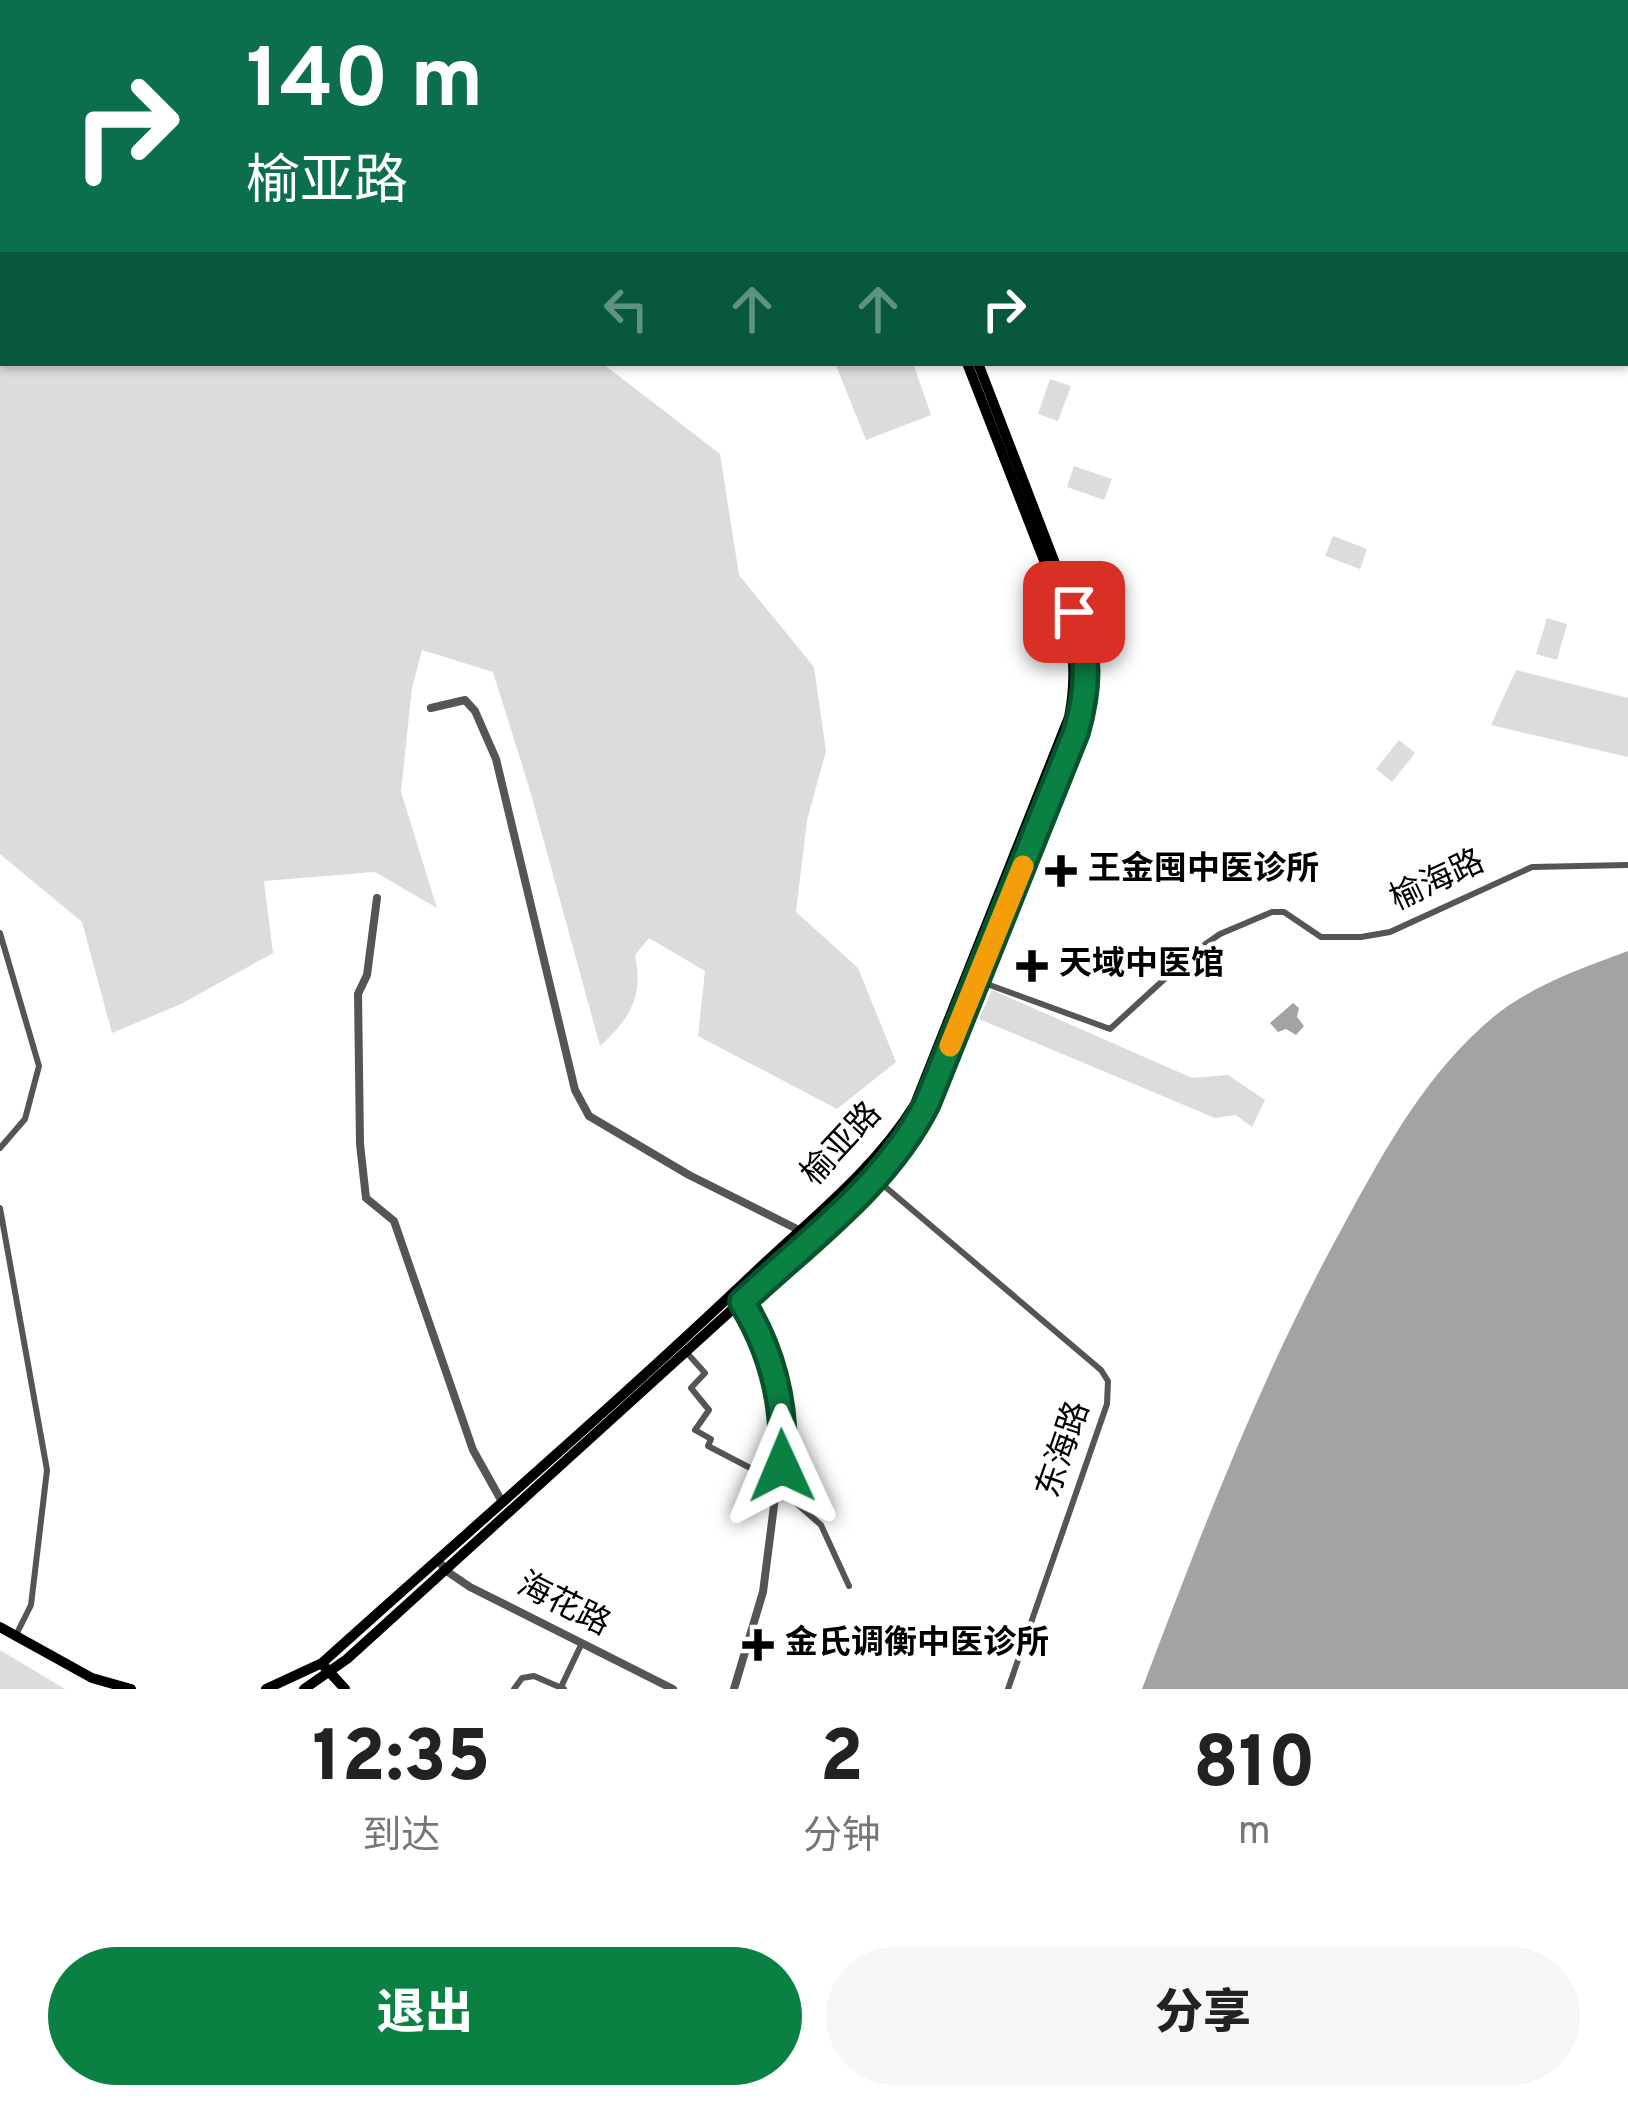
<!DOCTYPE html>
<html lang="zh">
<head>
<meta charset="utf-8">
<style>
	:root { --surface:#fff; --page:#f6f6f6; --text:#222; --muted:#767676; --accent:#0b8043 }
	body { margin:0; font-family:Overpass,"Noto Sans SC",sans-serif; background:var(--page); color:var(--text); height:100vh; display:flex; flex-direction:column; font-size:45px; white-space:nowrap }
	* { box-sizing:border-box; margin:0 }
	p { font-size:39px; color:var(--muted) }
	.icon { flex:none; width:66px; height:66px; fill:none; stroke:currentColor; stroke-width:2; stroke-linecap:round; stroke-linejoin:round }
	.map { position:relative; height:1689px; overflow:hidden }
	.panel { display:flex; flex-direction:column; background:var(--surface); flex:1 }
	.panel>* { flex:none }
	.guide { position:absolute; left:0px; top:0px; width:1629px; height:366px; box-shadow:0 3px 9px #0004; background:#0b6e4f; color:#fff; overflow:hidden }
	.pin { position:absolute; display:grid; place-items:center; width:102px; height:102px; color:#fff; margin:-51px; border-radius:24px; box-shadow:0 6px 18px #0006 }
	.me { position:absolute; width:132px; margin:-66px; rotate:359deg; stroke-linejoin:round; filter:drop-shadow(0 0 9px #0008) }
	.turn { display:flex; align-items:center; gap:42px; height:252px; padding:0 48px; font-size:54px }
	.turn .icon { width:156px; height:156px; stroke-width:2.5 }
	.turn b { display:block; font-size:84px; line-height:102px }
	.lanes { display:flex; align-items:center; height:114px; padding:0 48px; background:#0003; justify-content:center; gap:60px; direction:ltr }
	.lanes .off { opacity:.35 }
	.eta { display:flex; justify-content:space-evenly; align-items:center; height:204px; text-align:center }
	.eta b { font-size:72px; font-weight:800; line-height:84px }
	.button { display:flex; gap:24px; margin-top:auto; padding:24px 48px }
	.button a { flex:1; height:138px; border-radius:72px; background:var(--accent); color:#fff; font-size:48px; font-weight:800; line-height:138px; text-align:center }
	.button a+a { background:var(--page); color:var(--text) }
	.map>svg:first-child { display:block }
	.green { fill:#dcdcdc }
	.water { fill:#a3a3a3 }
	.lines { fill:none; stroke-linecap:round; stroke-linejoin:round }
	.minor { stroke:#555; stroke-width:6 }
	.tertiary { stroke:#555; stroke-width:8 }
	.primary { stroke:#000; stroke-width:10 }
	.trunk { stroke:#000; stroke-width:10 }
	.route-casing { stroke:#07532c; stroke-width:30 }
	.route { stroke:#0b8043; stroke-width:21 }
	.slow { stroke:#f59e0b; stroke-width:21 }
	.poi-dot { fill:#000; stroke:#fff; stroke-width:4.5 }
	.labels { text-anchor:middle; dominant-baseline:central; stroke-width:9; stroke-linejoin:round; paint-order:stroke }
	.poi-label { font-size:33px; font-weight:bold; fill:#000; stroke:#fff; text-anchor:start }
	.street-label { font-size:33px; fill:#000; stroke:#fff }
</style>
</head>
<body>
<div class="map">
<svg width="1628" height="1689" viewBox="0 0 1628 1689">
	<rect width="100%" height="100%" fill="#fff"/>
	<!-- green -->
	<g class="green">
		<path d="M0,105l3,258h599l118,91 19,121 75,92 12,84 -19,69 -11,92 62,56 38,94 -59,47 -139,-73 7,-65 -56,-33 -14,17c9,41 -5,64 -35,91l-71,-259 -36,-115 -71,-22 -10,38 -11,104 36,116 -62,-36 -111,9 9,72 -92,51 -69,29 -30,-111 -82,-68z"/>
		<polygon points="835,363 913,363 931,415 866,440"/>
		<polygon points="1050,379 1071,386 1058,421 1038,414"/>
		<polygon points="1074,466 1112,479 1104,500 1067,487"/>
		<polygon points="1333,536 1367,549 1360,569 1325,556"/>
		<polygon points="1547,618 1567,624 1557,660 1536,654"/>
		<polygon points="1516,670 1628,698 1628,757 1491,725"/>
		<polygon points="1399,740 1415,753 1392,782 1376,769"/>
		<polygon points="992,990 1192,1078 1228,1075 1265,1100 1252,1127 1236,1115 1215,1118 979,1019"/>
		<polygon points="0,1650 65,1689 0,1689"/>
	</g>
	<!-- water -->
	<g class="water">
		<path d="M1628,951v738h-486c61,-161 121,-319 205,-470 41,-75 82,-150 150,-205 39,-30 85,-46 131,-63z"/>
		<polygon points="1293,1003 1299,1008 1297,1017 1304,1026 1296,1035 1286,1029 1278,1032 1270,1023"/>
	</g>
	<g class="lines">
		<!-- minor -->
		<g class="minor">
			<polyline points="0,933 39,1066 25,1119 0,1148"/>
			<polyline points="965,976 1110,1029 1194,952 1220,934 1272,912 1284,912 1321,937 1361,937 1390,932 1532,867 1628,865"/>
			<polyline points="876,1179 1101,1370 1108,1381 1107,1404 1008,1689"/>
			<polyline points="0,1208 47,1470 31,1605 17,1633"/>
			<polyline points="687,1353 705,1373 691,1388 709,1410 695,1430 711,1439 708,1446 779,1483"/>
			<polyline points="779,1488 821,1525 849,1586"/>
			<polyline points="561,1687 582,1643"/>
			<polyline points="514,1689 522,1678 534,1676 564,1689"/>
		</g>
		<!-- tertiary -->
		<g class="tertiary">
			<polyline points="431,708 465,700 475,711 496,759 575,1090 589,1116 689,1175 799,1230"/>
			<polyline points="377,898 367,975 358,994 360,1144 366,1198 394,1221 473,1450 501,1500"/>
			<polyline points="438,1559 445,1570 470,1587 673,1689"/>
			<polyline points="734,1689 763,1592 784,1427 769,1357 758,1328 735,1291"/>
		</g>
		<!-- primary -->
		<polyline class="primary" points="323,1665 345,1689"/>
		<!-- trunk -->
		<g class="trunk">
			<polyline points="827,0 828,3"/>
			<polyline points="837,0 838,3"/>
			<polyline points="0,1627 92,1678 131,1689"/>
			<path d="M266,1689l56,-26c143,-129 290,-255 429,-387 57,-55 123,-105 164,-172l154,-387c7,-35 6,-66 -3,-100l-99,-254"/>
			<polyline points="304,1689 347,1659 876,1179 909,1139 927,1103 1076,732 1087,691 1083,636 978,363"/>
		</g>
	</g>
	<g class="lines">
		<defs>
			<path id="route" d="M782,1466c4,-59 -9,-114 -40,-164 66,-62 144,-117 185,-199l149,-371c12,-43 14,-78 -2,-120"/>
		</defs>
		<!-- route casing -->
		<use href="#route" class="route-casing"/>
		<!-- route -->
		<use href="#route" class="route"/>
		<!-- slow -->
		<polyline class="slow" points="950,1046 1023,866"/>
	</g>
	<!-- markers -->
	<g class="poi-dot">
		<path d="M1055 853h12v12h12v12h-12v12h-12v-12h-12v-12h12z"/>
		<path d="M1026 948h12v12h12v12h-12v12h-12v-12h-12v-12h12z"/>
		<path d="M752 1627h12v12h12v12h-12v12h-12v-12h-12v-12h12z"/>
	</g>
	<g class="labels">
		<!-- poi labels -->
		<g class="poi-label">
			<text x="1088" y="871">王金囤中医诊所</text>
			<text x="1059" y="966">天域中医馆</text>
			<text x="785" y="1645">金氏调衡中医诊所</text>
		</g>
		<!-- street labels -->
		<g class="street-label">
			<text transform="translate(1438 882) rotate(-25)">榆海路</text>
			<text transform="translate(843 1145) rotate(-47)">榆亚路</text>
			<text transform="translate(1065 1450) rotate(-71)">东海路</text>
			<text transform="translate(563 1606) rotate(27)">海花路</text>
		</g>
	</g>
</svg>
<div class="pin" style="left:1074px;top:612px;background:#d93025"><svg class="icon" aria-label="arrive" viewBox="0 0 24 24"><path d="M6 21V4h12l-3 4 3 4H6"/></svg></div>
<svg class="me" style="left:782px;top:1466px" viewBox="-20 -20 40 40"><path d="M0-17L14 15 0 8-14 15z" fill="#0b8043" stroke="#fff" stroke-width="4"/></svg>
<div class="guide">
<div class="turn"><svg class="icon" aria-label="right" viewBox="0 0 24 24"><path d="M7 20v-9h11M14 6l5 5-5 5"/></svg><div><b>140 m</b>榆亚路</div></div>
<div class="lanes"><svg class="icon off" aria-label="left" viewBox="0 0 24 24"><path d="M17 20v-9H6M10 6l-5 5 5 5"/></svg><svg class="icon off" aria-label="ahead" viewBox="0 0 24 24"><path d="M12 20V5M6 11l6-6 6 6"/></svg><svg class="icon off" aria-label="ahead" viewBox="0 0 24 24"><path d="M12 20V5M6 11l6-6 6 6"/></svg><svg class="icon" aria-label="right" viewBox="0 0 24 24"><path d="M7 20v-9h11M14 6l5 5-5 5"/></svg></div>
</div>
</div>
<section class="panel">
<div class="eta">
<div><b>12:35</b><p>到达</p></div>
<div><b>2</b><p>分钟</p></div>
<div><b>810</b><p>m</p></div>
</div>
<div class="button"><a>退出</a><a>分享</a></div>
</section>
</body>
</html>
